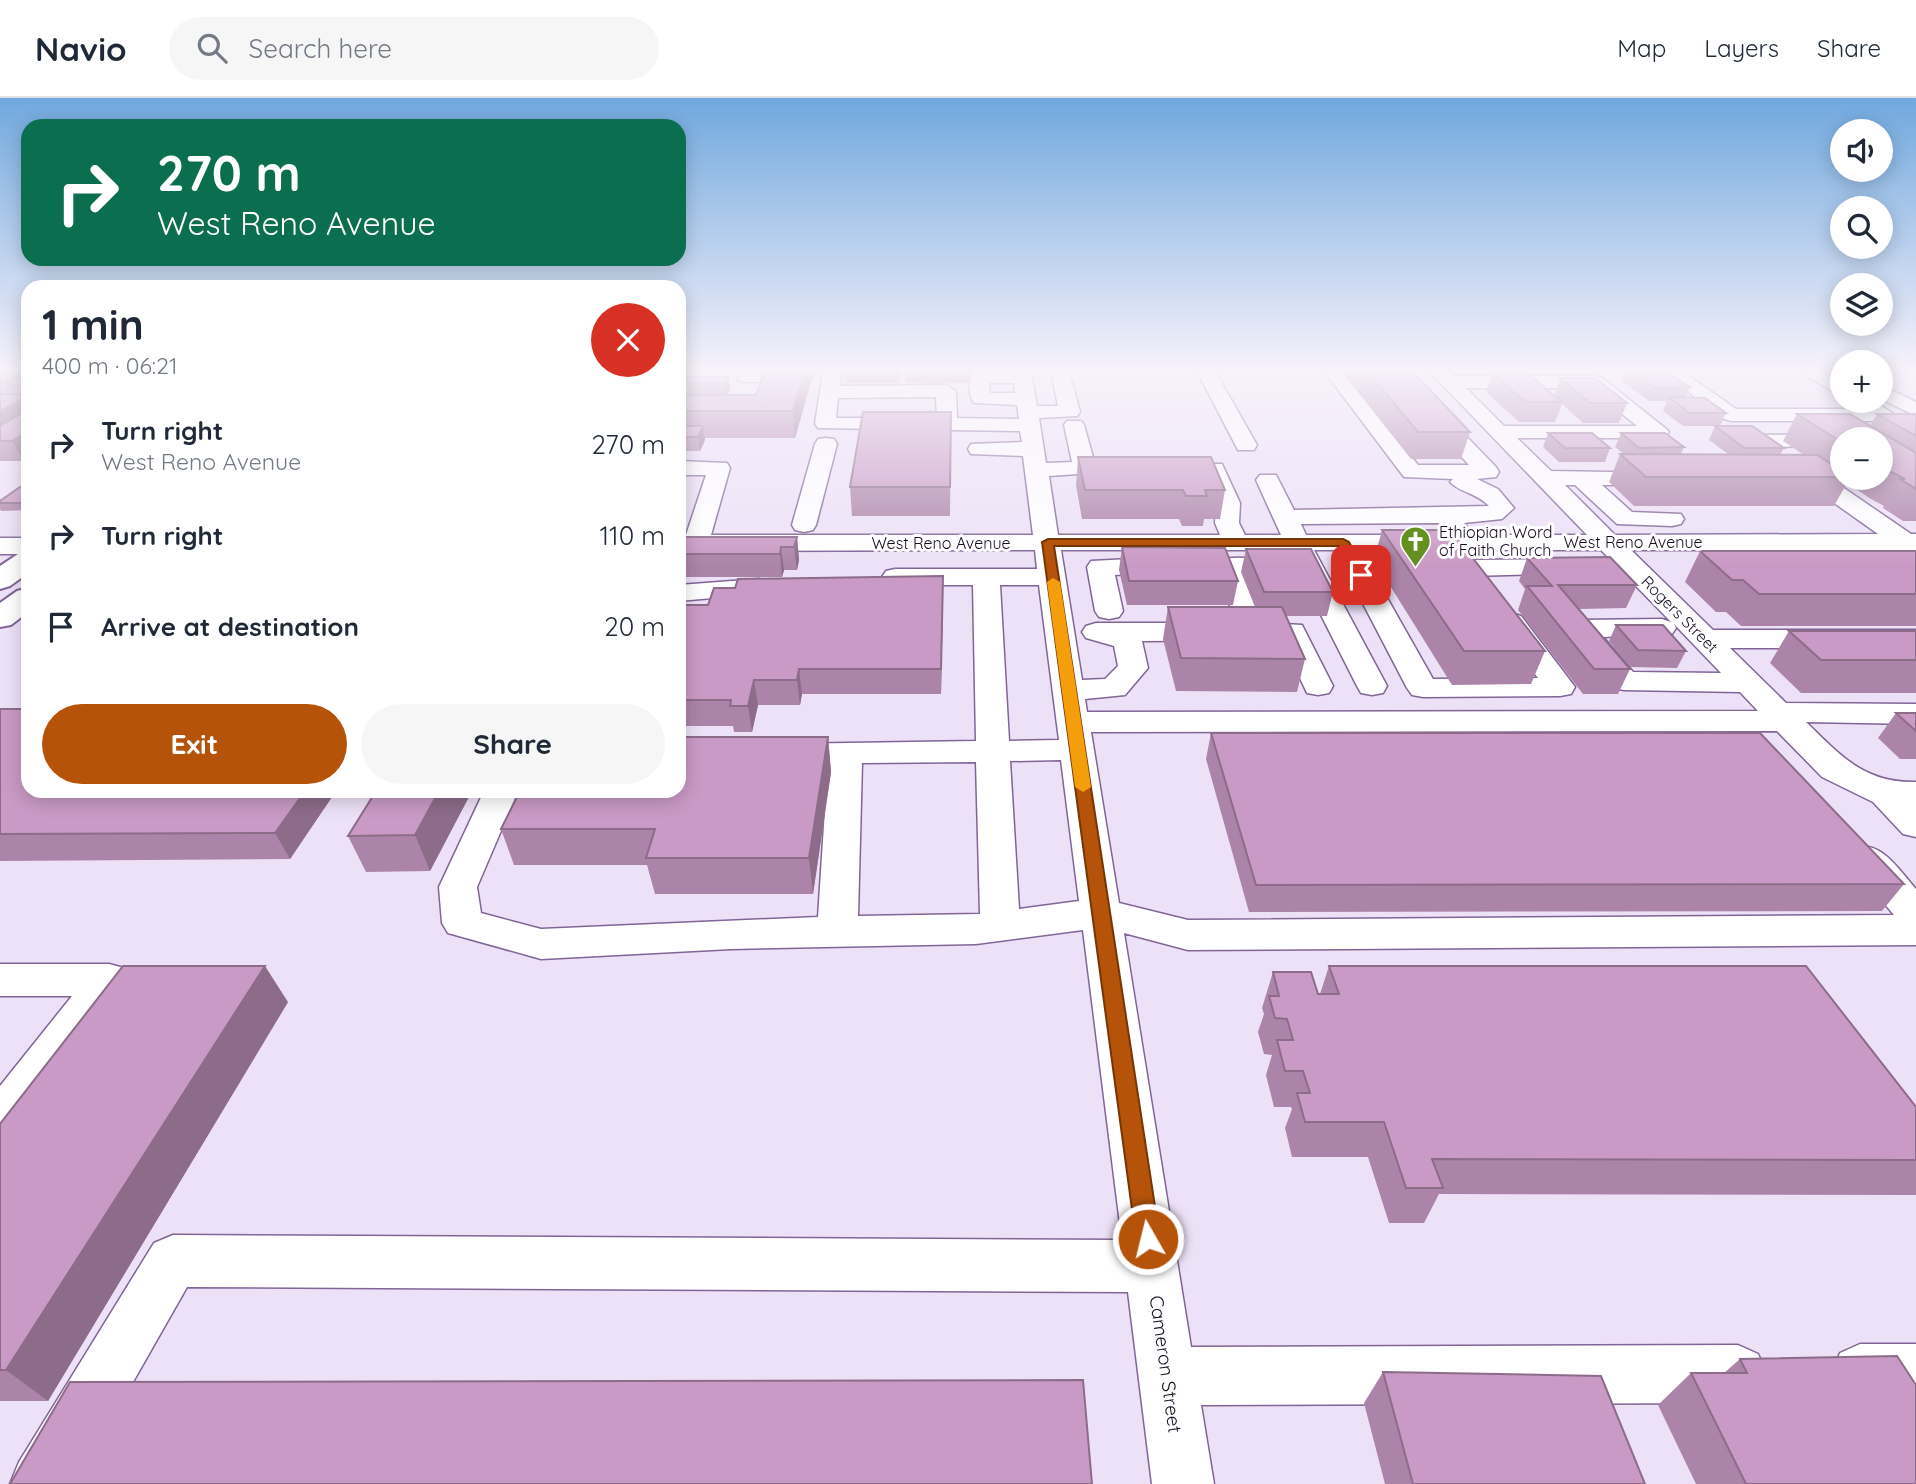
<!DOCTYPE html>
<html lang="en">
<head>
<meta charset="utf-8">
<style>
	:root { --surface:#fff; --page:#f6f6f7; --text:#1f2937; --muted:#747a83; --line:#e0e1e3; --accent:#b45309 }
	body { margin:0; font-family:Quicksand,sans-serif; background:var(--page); color:var(--text); height:100vh; display:flex; flex-direction:column; font-size:26px; white-space:nowrap }
	* { box-sizing:border-box; margin:0 }
	p { font-size:23px; color:var(--muted) }
	.icon { flex:none; width:38px; height:38px; fill:none; stroke:currentColor; stroke-width:2; stroke-linecap:round; stroke-linejoin:round }
	.map { position:relative; flex:1; overflow:hidden }
	.side { position:absolute; left:21px; top:182px; width:665px; height:518px; display:flex; flex-direction:column; background:var(--surface); border-radius:21px; box-shadow:0 4px 18px #0003 }
	.side>* { flex:none }
	.top-card { position:absolute; left:21px; top:21px; width:665px; height:147px; border-radius:21px; box-shadow:0 4px 18px #0003; background:#0b6e4f; color:#fff; overflow:hidden }
	.tools { position:absolute; left:1830px; top:21px; display:grid; gap:14px }
	.tools a { display:grid; place-items:center; width:63px; height:63px; border-radius:50%; background:var(--surface); box-shadow:0 4px 18px #0003; font-size:35px }
	.pin { position:absolute; display:grid; place-items:center; width:60px; height:60px; color:#fff; margin:-30px; border-radius:14px; box-shadow:0 4px 10px #0006 }
	.me { position:absolute; width:77px; margin:-38px; rotate:352deg; stroke-linejoin:round; filter:drop-shadow(0 0 5px #0008) }
	.turn { display:flex; align-items:center; gap:24px; height:147px; padding:0 21px; font-size:32px }
	.turn .icon { width:91px; height:91px; stroke-width:2.5 }
	.turn b { display:block; font-size:49px; line-height:60px }
	.round { display:grid; place-items:center; flex:none; width:74px; height:74px; border-radius:37px; background:var(--page) }
	.overview { display:flex; align-items:center; justify-content:space-between; height:119px; padding:0 21px }
	h1 { font-size:42px; font-weight:700; line-height:52px }
	.button { display:flex; gap:14px; margin-top:auto; padding:14px 21px }
	.button a { flex:1; height:80px; border-radius:42px; background:var(--accent); color:#fff; font-size:28px; font-weight:700; line-height:80px; text-align:center }
	.button a+a { background:var(--page); color:var(--text) }
	ul { padding:0; list-style:none }
	li { display:flex; align-items:center; gap:21px; height:91px; padding:0 21px }
	li div { flex:1 }
	li b { display:block; font-size:26px }
	li em { font-style:normal }
	header { display:flex; align-items:center; gap:42px; box-sizing:border-box; height:98px; padding:0 35px; background:var(--surface); border-bottom:2px solid var(--line) }
	header strong { font-size:33px }
	nav { display:flex; gap:38px; margin-inline-start:auto; font-size:24px }
	.search { width:490px; height:63px; background:var(--page); display:flex; align-items:center; gap:18px; box-sizing:border-box; padding:0 24px; border-radius:38px; color:var(--muted); font-size:26px }
	.map>svg:first-child { display:block }
	.lines { fill:none; stroke-linecap:round; stroke-linejoin:round }
	.minor-casing { stroke:#806596; stroke-width:3 }
	.major-casing { stroke:#806596; stroke-width:4 }
	.minor { fill:#fff; fill-rule:evenodd }
	.major { fill:#fff; fill-rule:evenodd }
	.wall { fill:#ad84a9; fill-rule:evenodd }
	.shaded-wall { fill:#8d6c8a }
	.building { fill:#c99ac5; stroke:#8d6c8a; stroke-width:2 }
	.route { fill:#b45309; stroke:#753606; stroke-width:2 }
	.slow { fill:#f59e0b }
	.labels { text-anchor:middle; dominant-baseline:central; stroke-width:6; stroke-linejoin:round; paint-order:stroke }
	.far-poi-label { font-size:16px; fill:#180d21; stroke:#fff; text-anchor:start }
	.far-street-label { font-size:16px; fill:#180d21; stroke:#fff }
	.street-label { font-size:19px; fill:#180d21; stroke:#fff }
</style>
</head>
<body>
<header>
<strong>Navio</strong>
<div class="search"><svg class="icon" aria-label="search" viewBox="0 0 24 24"><circle cx="10" cy="10" r="6"/><path d="M15 15l6 6"/></svg>Search here</div>
<nav><a>Map</a><a>Layers</a><a>Share</a></nav>
</header>
<div class="map">
<svg width="1916" height="1386" viewBox="0 0 1916 1386">
	<rect width="100%" height="100%" fill="#ede1f7"/>
	<g class="lines">
		<defs>
			<g id="minor">
				<polygon points="737,273 813,273 815,277 806,283 745,284 738,282"/>
				<path d="M823,273h18l-1,15 106,-1 10,6 1,27 62,1 -2,-14 -43,-2c-5,-7 -7,-23 -2,-30l59,-2 6,35h21l-7,-35h18l11,41 -3,4 -38,2 7,45 26,-1 -8,-37 3,-4h14l3,4 12,43 -3,5 -44,3 9,59h162l-5,-12 1,-20 -11,-27 -20,-2 -3,-5 3,-5h37l18,39 -1,20 6,12h36l-25,-55 4,-5h16l18,35 195,-4c-12,-13 -30,-14 -39,-24l3,-3 -49,-2 -80,-106h19l75,94h51l-86,-94h20l93,96 3,5 -3,5 -19,2 21,10 16,19 -12,11 -38,4 10,12h113l-158,-164h20l5,5h141l7,2 63,50 4,4 -4,4 -7,2h-141l34,33 116,2 3,5 -3,5 -8,2h-57l30,27 49,2 3,5 -3,5 -9,2 -55,-2 -42,-39h-10l50,50 263,-1 -72,-51 -3,-5 3,-5h16l89,61h5v16h-285l82,80h203v18h-186l56,55 130,1v20l-110,-2c35,34 58,61 110,60v55l-13,-3 -30,-32 -51,-25 -45,-46 -686,1 28,171 69,17 706,-5 -49,-58 6,-9c30,-9 46,20 65,41v56l-728,5 -64,-17 67,414 547,-2 20,9 9,20 -9,20 -20,9 -537,2 13,79h-62l-24,-192 -941,-5 -112,197h-65l9,-22 135,-219 19,-8 949,5 -39,-310 -107,14 -245,5 -190,10 -93,-26 -6,-10 -3,-36 45,-96h34l-41,96 4,26 60,16 277,-12 10,-153h-44l-12,-3 -5,-7 5,-7 12,-3 192,-3 -3,-156h-78l-9,-2 -4,-6 4,-6 9,-2h142l-2,-19 -356,1v-16h7l20,-60h-27v-14l48,2 3,5 -19,67h322l-10,-79 -52,-2 -3,-5 3,-5 51,-2 -2,-11 -202,-3 -3,-4zM989,285h25l1,10h-25zM1466,290h124l47,38h-133zM936,299l1,21h-101l2,-20zM1440,425l8,12h-142l-5,-11zM1061,452h227l69,136 4,7 11,2 11,-2 4,-7 -73,-136h21l72,138 5,7 11,2 137,-1 11,-2 4,-7 -54,-71 -10,-3 -10,3 -4,6 41,56 -105,1 -73,-129h241l70,72 -9,-3 -81,1 -10,3 -4,6 46,59 11,2 116,2 18,19 -671,1 -2,-13 40,-4 23,-27 -6,-27 140,-1 25,53 11,2 11,-2 4,-7 -31,-61 -36,-2 -22,-49 15,-2 4,-6 -4,-6c-13,-3 -28,-3 -41,0l-4,6 23,57h-141l-10,3 -4,6 4,6 28,8 4,20 -13,13 -23,1zM1000,487h39l20,155 -50,1zM1674,526l47,49 -88,-1 -30,-35 69,-3 4,-6zM1061,662l18,141 -60,8 -9,-148zM976,664l4,152 -122,2 4,-153z"/>
				<polygon points="1197,273 1215,273 1257,347 1254,352 1238,352"/>
				<polygon points="1661,273 1682,273 1736,311 1859,311 1850,303 1874,303 1895,317 1892,321 1885,323 1731,323 1724,321"/>
				<polygon points="1798,273 1821,273 1843,285 1843,299"/>
				<polygon points="1881,287 1916,304 1916,318 1881,301"/>
				<polygon points="1843,336 1853,341 1843,341 1843,348 1759,349 1751,348 1748,343 1751,338 1759,337"/>
				<polygon points="826,340 834,341 837,346 816,427 813,432 804,434 795,432 792,427 815,346 818,341"/>
				<rect x="0" y="440" width="28" height="16"/>
				<polygon points="1149,460 1158,462 1162,468 1158,474 1115,477 1123,513 1119,519 1109,521 1099,519 1095,513 1087,469 1091,463"/>
				<polygon points="1572,461 1581,463 1585,469 1581,475 1471,478 1462,476 1458,470 1462,464 1471,462"/>
				<polygon points="759,481 769,483 773,489 769,495 679,503 679,487"/>
				<polygon points="0,866 109,866 124,870 130,882 17,1039 0,1045 0,988 72,898 0,898"/>
				<polygon points="1860,1246 1916,1246 1916,1304 1860,1304 1840,1295 1831,1275 1840,1255"/>
			</g>
			<g id="major">
				<polygon points="28,453 28,475 10,488 0,491 0,468 18,456"/>
				<polygon points="28,490 28,514 11,527 0,529 0,505 17,493"/>
			</g>
		</defs>
		<!-- minor casing -->
		<use href="#minor" class="minor-casing"/>
		<!-- major casing -->
		<use href="#major" class="major-casing"/>
		<!-- minor -->
		<use href="#minor" class="minor"/>
		<!-- major -->
		<use href="#major" class="major"/>
	</g>
	<!-- wall -->
	<g class="wall">
		<polygon points="0,273 2,273 4,276 2,273 28,273 28,361 24,363 0,363"/>
		<polygon points="844,273 901,273 900,285 845,285"/>
		<rect x="905" y="273" width="66" height="12"/>
		<polygon points="1347,273 1412,273 1470,334 1461,361 1411,361 1346,279"/>
		<polygon points="1464,273 1521,273 1465,274"/>
		<polygon points="1542,273 1624,273 1543,274"/>
		<path d="M1625,273h41l24,16 -4,11 40,15 -6,13 64,22 -4,7h24l-21,-14 14,-27 73,12 7,-12h39v107h-13l-20,-13 1,-2 -13,-7 -24,-16 -13,23h-200l-25,-24 11,-28h4l-9,-7 6,-14 63,14 -3,7h47l-19,-14 6,-14h-32l-20,-15 4,-10h-18l-28,-21zM1843,341h38v39h-38z"/>
		<polygon points="760,274 812,280 795,340 705,340 705,342 700,353 679,353 679,279 728,279 730,292 727,297 756,297 761,282"/>
		<polygon points="1492,275 1554,298 1560,280 1627,305 1619,325 1583,325 1562,306 1555,324 1519,324 1486,294"/>
		<polygon points="951,314 950,418 852,418 850,389"/>
		<polygon points="1548,335 1610,350 1605,364 1559,364 1543,349"/>
		<polygon points="1078,359 1225,392 1220,421 1204,421 1203,428 1182,428 1179,421 1082,421 1076,387"/>
		<polygon points="28,389 28,412 1,413 0,411 0,403"/>
		<polygon points="1382,432 1545,553 1531,586 1452,587 1374,462"/>
		<polygon points="679,439 797,439 799,462 797,472 784,472 782,479 679,479"/>
		<polygon points="1122,449 1238,483 1233,507 1127,507 1119,472"/>
		<polygon points="1246,451 1333,494 1327,518 1286,518 1305,561 1297,594 1176,593 1163,541 1168,509 1255,509 1241,474"/>
		<polygon points="1700,453 1916,453 1916,528 1741,528 1726,514 1716,514 1685,484"/>
		<polygon points="1527,460 1637,487 1626,510 1579,511 1630,571 1618,596 1583,596 1518,512 1525,491 1519,483"/>
		<polygon points="943,502 941,596 802,596 800,607 758,607 752,634 734,634 733,628 679,628 679,507"/>
		<polygon points="1616,527 1686,553 1677,570 1630,569 1609,543"/>
		<polygon points="1789,533 1916,533 1916,595 1801,595 1770,565"/>
		<polygon points="0,611 28,693 336,693 290,761 0,763"/>
		<polygon points="1896,615 1916,615 1916,661 1900,661 1878,640"/>
		<polygon points="1211,635 1904,786 1882,813 1249,814 1206,661"/>
		<polygon points="828,639 831,674 813,796 655,796 647,767 514,767 501,731"/>
		<polygon points="472,693 430,773 366,774 348,738"/>
		<polygon points="1329,868 1916,1009 1916,1097 1439,1096 1424,1125 1389,1125 1368,1059 1292,1059 1285,1030 1292,1011 1291,1009 1274,1009 1266,977 1272,957 1264,956 1258,934 1264,916 1262,910 1273,874 1320,896"/>
		<polygon points="288,904 48,1303 0,1303 0,1026"/>
		<polygon points="1740,1261 1916,1386 1696,1386 1658,1307 1691,1275 1724,1275"/>
		<polygon points="1383,1274 1645,1386 1385,1386 1364,1305"/>
	</g>
	<!-- shaded-wall -->
	<g class="shaded-wall">
		<polygon points="2,273 7,273 11,282 20,276 26,287 11,287"/>
		<polygon points="805,273 812,273 812,280 795,340 793,313"/>
		<polygon points="728,279 730,292 726,299 725,286"/>
		<polygon points="28,297 28,314 0,332 0,314"/>
		<polygon points="703,328 705,342 700,353 698,339"/>
		<polygon points="28,333 28,361 24,363 12,343"/>
		<polygon points="797,439 799,462 797,472 794,449"/>
		<polygon points="781,449 784,472 782,479 780,456"/>
		<polygon points="943,478 943,502 941,596 941,571"/>
		<polygon points="799,571 802,596 800,607 797,582"/>
		<polygon points="754,582 758,607 752,634 748,608"/>
		<polygon points="828,639 831,674 813,796 809,760"/>
		<polygon points="305,693 336,693 290,761 275,735"/>
		<polygon points="439,693 472,693 430,773 415,737"/>
		<polygon points="265,868 288,904 48,1303 6,1272"/>
	</g>
	<!-- building -->
	<g class="building">
		<polygon points="761,273 805,273 793,313 679,313 679,297 756,297 765,274 760,274"/>
		<polygon points="1367,273 1412,273 1470,334 1418,334"/>
		<polygon points="1631,273 1666,273 1690,289 1655,290"/>
		<polygon points="28,275 28,287 6,287"/>
		<polygon points="1492,275 1527,275 1562,304 1525,304"/>
		<polygon points="0,276 20,276 9,283 0,283"/>
		<polygon points="679,279 728,279 725,286 679,286"/>
		<polygon points="1560,280 1595,280 1627,305 1590,305"/>
		<polygon points="0,296 28,296 28,297 0,314"/>
		<polygon points="1669,299 1705,300 1726,315 1689,315"/>
		<polygon points="28,312 28,333 12,343 0,343 0,328"/>
		<polygon points="863,314 951,314 950,389 850,389"/>
		<polygon points="1797,316 1850,316 1916,355 1916,391 1900,381 1905,381 1881,369 1881,341 1843,341 1843,345"/>
		<polygon points="1877,316 1916,316 1916,338"/>
		<polygon points="679,328 703,328 698,339 679,339"/>
		<polygon points="1715,328 1752,328 1784,350 1744,350"/>
		<polygon points="1548,335 1592,335 1610,350 1565,350"/>
		<polygon points="1621,335 1665,335 1684,349 1639,350"/>
		<polygon points="1620,356 1817,357 1843,374 1843,379 1646,379"/>
		<polygon points="1078,359 1211,359 1225,392 1205,392 1207,398 1186,398 1183,392 1085,392"/>
		<polygon points="20,389 28,389 28,405 0,405 0,403"/>
		<polygon points="1382,432 1451,432 1545,553 1464,553"/>
		<polygon points="679,439 797,439 794,449 781,449 780,456 679,456"/>
		<polygon points="1122,449 1225,450 1238,483 1129,483"/>
		<polygon points="1246,451 1311,451 1333,494 1264,494"/>
		<polygon points="1700,453 1916,453 1916,496 1759,496 1743,482 1732,482"/>
		<polygon points="1610,459 1637,487 1558,487 1630,571 1594,571 1527,488 1552,488 1527,460"/>
		<polygon points="943,478 941,571 799,571 797,582 754,582 748,608 730,608 731,602 679,602 679,507 708,507 714,490 735,490 738,481"/>
		<polygon points="1168,509 1282,509 1305,561 1181,560"/>
		<polygon points="1616,527 1663,527 1686,553 1638,552"/>
		<polygon points="1789,533 1916,533 1916,562 1821,562"/>
		<polygon points="0,611 28,611 28,693 305,693 275,735 0,736"/>
		<polygon points="1896,615 1916,615 1916,633"/>
		<polygon points="1211,635 1760,635 1904,786 1256,787"/>
		<polygon points="679,639 828,639 809,760 646,760 655,731 501,731 520,693 679,693"/>
		<polygon points="376,693 439,693 415,737 348,738"/>
		<polygon points="123,868 265,868 6,1272 0,1272 0,1026"/>
		<polygon points="1329,868 1806,868 1916,1009 1916,1062 1432,1061 1443,1090 1406,1090 1384,1024 1305,1024 1297,995 1310,995 1303,973 1285,973 1277,942 1293,942 1287,921 1275,920 1269,898 1279,898 1273,874 1311,874 1318,896 1339,896"/>
		<polygon points="1897,1258 1916,1287 1916,1386 1746,1386 1691,1275 1747,1275 1740,1261"/>
		<polygon points="1383,1274 1601,1278 1645,1386 1413,1386"/>
		<polygon points="1083,1282 1092,1386 10,1386 70,1284"/>
	</g>
	<!-- sky -->
	<linearGradient id="sky" x2="0" y2="1"><stop stop-color="#70a8de"/><stop offset="0.58" stop-color="#f7f2fb"/><stop offset="1" stop-color="#f7f2fb" stop-opacity="0"/></linearGradient>
	<rect width="1916" height="467" fill="url(#sky)"/>
	<!-- route -->
	<polygon class="route" points="1343,441 1349,444 1367,477 1365,479 1357,479 1339,448 1054,448 1160,1141 1156,1149 1148,1152 1140,1149 1136,1141 1042,444 1048,441"/>
	<!-- slow -->
	<polygon class="slow" points="1053,480 1060,484 1091,689 1083,694 1075,689 1047,484"/>
	<!-- icons -->
	<defs>
		<symbol id="church-pin" viewBox="-11 -11 22 30"><path d="M0 17L-7.5 6A9.5 9.5 0 1 1 7.5 6Z" fill="#649022" stroke="#fff"/><path d="M-1.2-6h2.4v3.5h3.3v2.4h-3.3V6h-2.4V-.1h-3.3v-2.4h3.3Z" fill="#fff"/></symbol>
	</defs>
	<g fill-rule="evenodd">
		<use href="#church-pin" x="1398" y="426" width="35" height="47"/>
	</g>
	<g class="labels">
		<!-- far-poi labels -->
		<g class="far-poi-label">
			<text x="1439" y="434">Ethiopian Word<tspan x="1439" dy="18">of Faith Church</tspan></text>
		</g>
		<!-- far-street labels -->
		<g class="far-street-label">
			<text x="1633" y="444">West Reno Avenue</text>
			<text x="941" y="445">West Reno Avenue</text>
			<text transform="translate(1680 516) rotate(45)">Rogers Street</text>
		</g>
		<!-- street labels -->
		<g class="street-label">
			<text transform="translate(1166 1266) rotate(82)">Cameron Street</text>
		</g>
	</g>
</svg>
<div class="tools">
<a><svg class="icon" aria-label="sound" viewBox="0 0 24 24"><path d="M4 9h4l5-4v14l-5-4H4zM17 9q2 3 0 6"/></svg></a>
<a><svg class="icon" aria-label="search" viewBox="0 0 24 24"><circle cx="10" cy="10" r="6"/><path d="M15 15l6 6"/></svg></a>
<a><svg class="icon" aria-label="layers" viewBox="0 0 24 24"><path d="M12 4l9 5-9 5-9-5zM3 14l9 5 9-5"/></svg></a>
<a>+</a>
<a>−</a>
</div>
<div class="pin" style="left:1361px;top:477px;background:#d93025"><svg class="icon" aria-label="arrive" viewBox="0 0 24 24"><path d="M6 21V4h12l-3 4 3 4H6"/></svg></div>
<svg class="me" style="left:1148px;top:1141px" viewBox="-20 -20 40 40"><circle r="17" fill="#b45309" stroke="#fff" stroke-width="3"/><path d="M0-11L8 9 0 5-8 9z" fill="#fff"/></svg>
<div class="top-card">
<div class="turn"><svg class="icon" aria-label="right" viewBox="0 0 24 24"><path d="M7 20v-9h11M14 6l5 5-5 5"/></svg><div><b>270 m</b>West Reno Avenue</div></div>
</div>
<section class="side">
<div class="overview"><div><h1>1 min</h1><p>400 m · 06:21</p></div><a class="round" style="background:#d93025;color:#fff"><svg class="icon" aria-label="close" viewBox="0 0 24 24"><path d="M6 6l12 12M18 6L6 18"/></svg></a></div>
<ul>
<li><svg class="icon" aria-label="right" viewBox="0 0 24 24"><path d="M7 20v-9h11M14 6l5 5-5 5"/></svg><div><b>Turn right</b><p>West Reno Avenue</p></div><em>270 m</em></li>
<li><svg class="icon" aria-label="right" viewBox="0 0 24 24"><path d="M7 20v-9h11M14 6l5 5-5 5"/></svg><div><b>Turn right</b></div><em>110 m</em></li>
<li><svg class="icon" aria-label="arrive" viewBox="0 0 24 24"><path d="M6 21V4h12l-3 4 3 4H6"/></svg><div><b>Arrive at destination</b></div><em>20 m</em></li>
</ul>
<div class="button"><a>Exit</a><a>Share</a></div>
</section>
</div>
</body>
</html>
